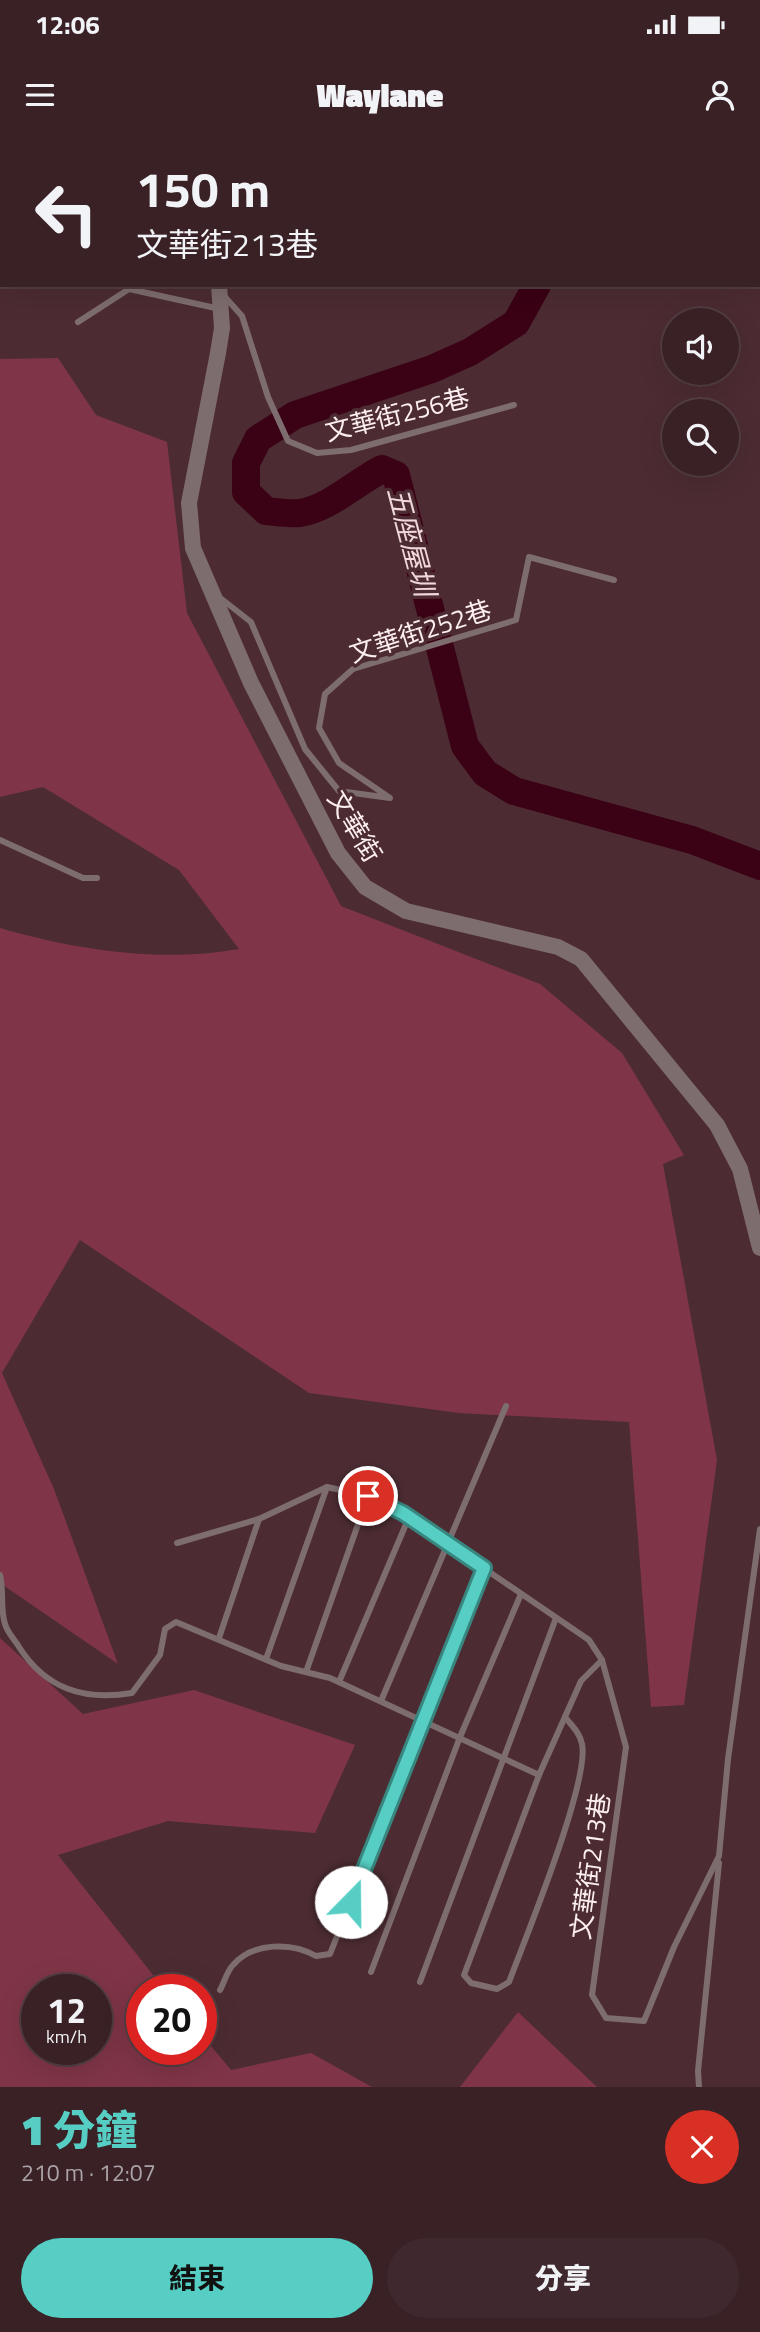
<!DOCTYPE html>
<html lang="zh-TW">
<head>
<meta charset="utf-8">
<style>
	:root { --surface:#392126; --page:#40292e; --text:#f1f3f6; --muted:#aba3a7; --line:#533e43; --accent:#56cec3 }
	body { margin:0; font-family:"Titillium Web","Noto Sans TC",sans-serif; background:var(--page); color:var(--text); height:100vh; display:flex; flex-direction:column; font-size:26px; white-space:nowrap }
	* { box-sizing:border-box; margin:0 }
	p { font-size:23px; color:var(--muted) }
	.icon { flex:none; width:38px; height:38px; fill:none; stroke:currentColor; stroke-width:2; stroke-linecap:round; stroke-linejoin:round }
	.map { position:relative; height:1947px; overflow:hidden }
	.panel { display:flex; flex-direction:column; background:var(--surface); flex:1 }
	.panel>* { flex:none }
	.banner { position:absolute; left:0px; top:0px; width:761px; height:147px; box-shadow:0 7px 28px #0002,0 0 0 2px var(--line); background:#392126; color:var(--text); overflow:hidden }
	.fabs { position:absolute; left:662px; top:168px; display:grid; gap:14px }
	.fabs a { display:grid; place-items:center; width:77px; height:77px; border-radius:50%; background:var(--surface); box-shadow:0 7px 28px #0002,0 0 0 2px var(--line); font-size:35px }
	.speed { position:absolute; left:21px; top:1834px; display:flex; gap:14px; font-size:35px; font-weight:700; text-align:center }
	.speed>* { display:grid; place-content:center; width:91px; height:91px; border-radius:50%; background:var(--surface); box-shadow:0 7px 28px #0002,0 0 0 2px var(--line); line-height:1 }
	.speed small { font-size:18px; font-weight:400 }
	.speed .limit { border:10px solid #d22; background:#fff; color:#111 }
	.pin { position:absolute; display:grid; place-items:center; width:60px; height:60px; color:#fff; margin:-30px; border:4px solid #fff; border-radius:50%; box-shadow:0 2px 7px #0007 }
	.me { position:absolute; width:77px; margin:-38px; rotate:22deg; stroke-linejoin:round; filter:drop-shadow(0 0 5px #0008) }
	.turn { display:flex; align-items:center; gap:24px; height:147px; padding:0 21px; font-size:32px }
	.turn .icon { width:91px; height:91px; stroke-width:2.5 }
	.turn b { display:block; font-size:49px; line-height:60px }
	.round { display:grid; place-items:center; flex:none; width:74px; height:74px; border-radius:37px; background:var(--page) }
	.summary { display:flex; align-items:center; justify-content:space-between; height:119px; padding:0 21px }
	h1 { font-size:42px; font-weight:800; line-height:52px; color:var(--accent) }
	.cta { display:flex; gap:14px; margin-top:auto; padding:14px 21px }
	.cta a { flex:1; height:80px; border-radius:42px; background:var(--accent); color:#111; font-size:28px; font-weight:800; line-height:80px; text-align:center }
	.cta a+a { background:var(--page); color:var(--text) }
	.status { display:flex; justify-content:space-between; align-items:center; height:49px; padding:0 35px; background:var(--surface); direction:ltr }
	.status svg { height:19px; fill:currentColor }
	header { display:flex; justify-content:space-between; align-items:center; height:91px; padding:0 21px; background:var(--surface); font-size:32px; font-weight:800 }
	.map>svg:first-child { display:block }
	.green { fill:#7f3547; fill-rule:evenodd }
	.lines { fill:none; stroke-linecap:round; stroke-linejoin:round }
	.stream { stroke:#754857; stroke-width:4.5 }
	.river { stroke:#3b0115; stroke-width:28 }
	.service { stroke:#7e6d6f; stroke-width:6 }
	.tertiary { stroke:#7e6d6f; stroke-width:16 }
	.route-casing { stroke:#38867f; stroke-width:18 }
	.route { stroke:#56cec3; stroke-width:12 }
	.labels { text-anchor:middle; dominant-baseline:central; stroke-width:7; stroke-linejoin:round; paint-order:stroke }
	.street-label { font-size:26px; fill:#fdeff1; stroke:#4c2c32 }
	.water-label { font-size:28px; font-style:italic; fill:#f1d8dc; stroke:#4c2c32 }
</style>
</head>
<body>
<div class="status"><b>12:06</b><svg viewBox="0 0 49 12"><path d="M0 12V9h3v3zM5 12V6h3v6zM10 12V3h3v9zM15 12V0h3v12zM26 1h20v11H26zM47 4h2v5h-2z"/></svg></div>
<header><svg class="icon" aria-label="menu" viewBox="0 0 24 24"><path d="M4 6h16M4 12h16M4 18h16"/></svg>Waylane<svg class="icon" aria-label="person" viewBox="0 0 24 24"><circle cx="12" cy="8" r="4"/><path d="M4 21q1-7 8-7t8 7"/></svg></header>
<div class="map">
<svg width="760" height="1947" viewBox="0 0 760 1947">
	<rect width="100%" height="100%" fill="#4c2c32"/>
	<!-- green -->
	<g class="green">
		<path d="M58,218l38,57 71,27 20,171 154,293 199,78 82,69 62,102 -21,9 54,296 -33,245 -33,2 -22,-285 -170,-9 -150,-20 -229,-153 -78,133 52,116 64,175 -118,-81v-655c76,22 161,35 239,21l-60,-79 -136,-83 -43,10v-438z"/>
		<path d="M0,1498l83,76 111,-24 161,55 -40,88 -147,-12 -110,34 107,135h-23v59h59v-15l30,36 80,-17 61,34h-372zM37,1850h59v59h-59z"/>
		<polygon points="518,1872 597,1947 460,1947"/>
	</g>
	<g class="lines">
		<!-- stream -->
		<g class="stream">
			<polyline points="742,0 743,2"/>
			<polyline points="376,2 376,0"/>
		</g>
		<!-- river -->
		<g class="river">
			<polyline points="200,0 201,2"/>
			<path d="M537,145l-21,38 -46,29 -38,17 -137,46 -37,24 -12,24v29l20,19c11,1 23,3 34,2 30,-5 55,-30 82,-44l14,6 69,271 20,27 29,18 178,49 68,26"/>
		</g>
		<!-- service -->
		<g class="service">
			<polyline points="42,0 44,2"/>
			<polyline points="97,0 99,2"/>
			<polyline points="118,2 120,0"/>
			<polyline points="0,69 2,70"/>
			<polyline points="0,143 2,141"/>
			<polyline points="225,157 242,176 268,257 288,301 317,313 351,310 514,265"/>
			<polyline points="78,182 129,149 220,169"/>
			<polyline points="219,457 251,482 305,609 339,651 390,658 339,623 319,588 325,554 353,529 516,480 529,417 614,440"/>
			<polyline points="0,700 83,738 97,738"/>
			<polyline points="177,1403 259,1379 327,1347 368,1356 403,1373 589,1500 602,1520 626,1607 592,1855 606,1878 644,1881 674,1807 719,1716 728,1619 760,1389"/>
			<path d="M0,1435c4,15 0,34 5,49 2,8 10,16 14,23 27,42 65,54 113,46l28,-38 5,-26 11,-7 105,44 49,12 209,97 42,-94 21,-21"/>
			<polyline points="219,1498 259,1379"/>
			<polyline points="266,1519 327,1347"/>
			<polyline points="306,1532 368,1356"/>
			<polyline points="339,1542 409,1377"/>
			<polyline points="381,1561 506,1266"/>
			<path d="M539,1635l-75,200 7,8 26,6 12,-7c16,-43 81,-201 73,-238 -2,-11 -10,-18 -17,-27"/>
			<polyline points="371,1832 460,1597 521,1454"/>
			<polyline points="420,1842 556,1478"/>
			<path d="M220,1850c4,-7 7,-19 13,-25 20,-23 59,-23 83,-9l14,-2 153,-386"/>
			<polyline points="699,1947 698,1931 719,1723"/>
		</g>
		<!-- tertiary -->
		<g class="tertiary">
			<polyline points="155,0 156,2"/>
			<polyline points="219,145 222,188 218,213 189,363 193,408 251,543 338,713 365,747 406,771 558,807 581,819 717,985 740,1029 760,1108"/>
		</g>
	</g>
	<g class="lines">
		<defs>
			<polyline id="route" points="351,1762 484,1428 403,1373 368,1356"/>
		</defs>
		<!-- route casing -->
		<use href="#route" class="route-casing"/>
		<!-- route -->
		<use href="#route" class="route"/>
	</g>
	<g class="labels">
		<!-- street labels -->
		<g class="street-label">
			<text transform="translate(397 274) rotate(-14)">文華街256巷</text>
			<text transform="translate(420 491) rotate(-18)">文華街252巷</text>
			<text transform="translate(355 686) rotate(59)">文華街</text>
			<text transform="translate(590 1726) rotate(-82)">文華街213巷</text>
		</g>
		<!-- water labels -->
		<g class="water-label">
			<text transform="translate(412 401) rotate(75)">五座屋圳</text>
		</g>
	</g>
</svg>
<div class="fabs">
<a><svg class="icon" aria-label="sound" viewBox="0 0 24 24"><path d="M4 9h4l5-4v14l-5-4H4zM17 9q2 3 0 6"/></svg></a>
<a><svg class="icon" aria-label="search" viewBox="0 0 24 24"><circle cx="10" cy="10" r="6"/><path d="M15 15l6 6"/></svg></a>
</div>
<div class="speed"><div>12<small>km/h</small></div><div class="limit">20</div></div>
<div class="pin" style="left:368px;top:1356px;background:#d93025"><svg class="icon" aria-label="arrive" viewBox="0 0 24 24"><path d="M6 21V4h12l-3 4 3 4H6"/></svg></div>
<svg class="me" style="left:351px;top:1762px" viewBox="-20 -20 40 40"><circle r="19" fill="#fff"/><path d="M0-13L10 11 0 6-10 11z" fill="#56cec3"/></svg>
<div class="banner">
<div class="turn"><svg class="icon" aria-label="left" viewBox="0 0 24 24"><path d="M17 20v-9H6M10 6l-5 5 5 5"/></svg><div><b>150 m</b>文華街213巷</div></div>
</div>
</div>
<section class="panel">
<div class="summary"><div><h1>1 分鐘</h1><p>210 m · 12:07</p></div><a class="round" style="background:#d93025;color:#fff"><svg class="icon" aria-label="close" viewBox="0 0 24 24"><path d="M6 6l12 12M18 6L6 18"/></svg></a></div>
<div class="cta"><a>結束</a><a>分享</a></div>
</section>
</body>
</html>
